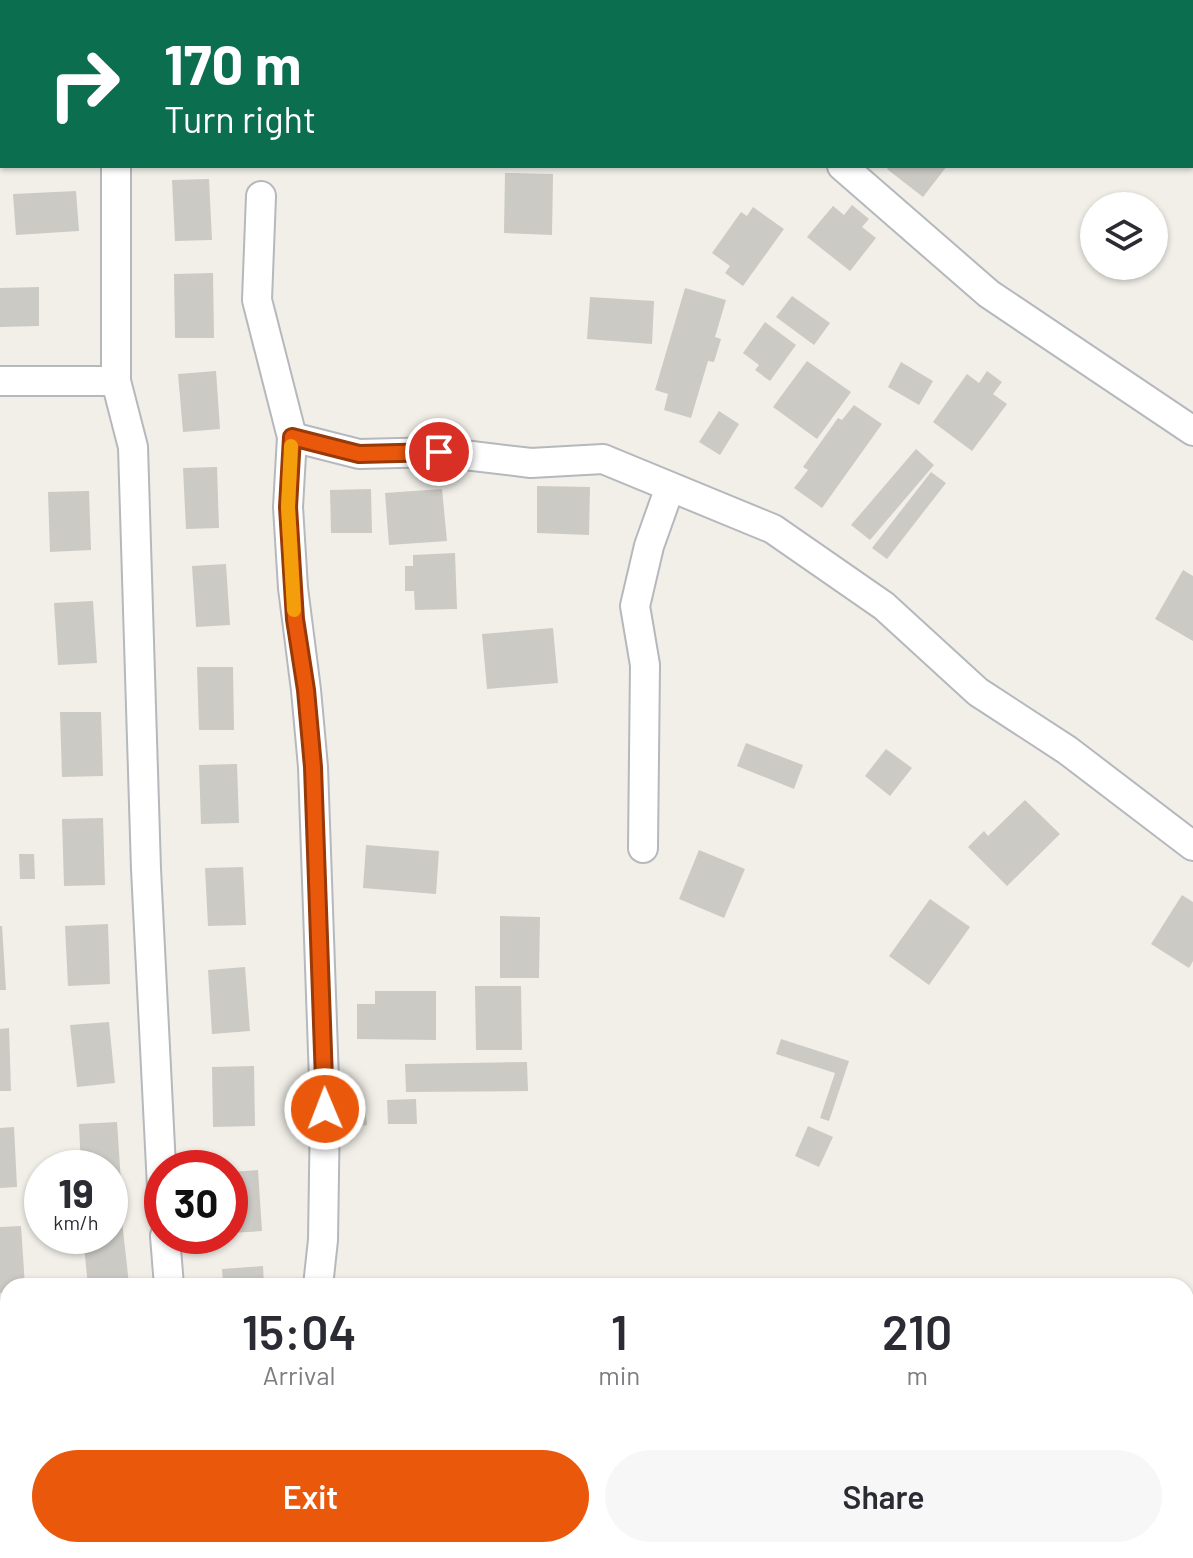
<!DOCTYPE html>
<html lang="en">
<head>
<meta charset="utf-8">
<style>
	:root { --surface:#fff; --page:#f7f7f7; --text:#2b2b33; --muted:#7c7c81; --accent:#ea580c }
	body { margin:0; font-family:Barlow,sans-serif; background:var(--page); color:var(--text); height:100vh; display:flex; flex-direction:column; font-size:30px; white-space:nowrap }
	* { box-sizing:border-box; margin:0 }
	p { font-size:26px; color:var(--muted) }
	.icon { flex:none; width:44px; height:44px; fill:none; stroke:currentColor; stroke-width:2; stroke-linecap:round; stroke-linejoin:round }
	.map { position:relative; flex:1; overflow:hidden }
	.side { position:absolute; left:0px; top:1278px; width:1194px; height:280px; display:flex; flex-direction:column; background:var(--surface); border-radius:24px 24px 0 0; box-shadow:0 2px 6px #0004 }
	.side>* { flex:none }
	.banner { position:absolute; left:0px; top:0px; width:1194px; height:168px; box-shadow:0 2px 6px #0004; background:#0b6e4f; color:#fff; overflow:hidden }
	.tools { position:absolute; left:1080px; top:192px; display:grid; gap:16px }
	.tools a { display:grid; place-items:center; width:88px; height:88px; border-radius:50%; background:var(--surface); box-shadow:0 2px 6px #0004; font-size:40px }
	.speed { position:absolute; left:24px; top:1150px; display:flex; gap:16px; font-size:40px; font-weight:700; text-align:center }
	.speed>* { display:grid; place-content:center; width:104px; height:104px; border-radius:50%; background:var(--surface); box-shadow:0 2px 6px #0004; line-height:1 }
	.speed small { font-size:20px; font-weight:400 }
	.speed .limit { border:12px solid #d22; background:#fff; color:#111 }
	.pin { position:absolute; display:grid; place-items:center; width:68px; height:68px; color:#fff; margin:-34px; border:4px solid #fff; border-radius:50%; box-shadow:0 2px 8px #0007 }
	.me { position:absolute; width:88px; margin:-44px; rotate:359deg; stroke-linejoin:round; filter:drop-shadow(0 0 6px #0008) }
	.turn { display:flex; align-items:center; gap:28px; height:168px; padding:0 32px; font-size:36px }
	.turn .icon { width:104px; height:104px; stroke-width:2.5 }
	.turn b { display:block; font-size:56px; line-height:68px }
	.eta { display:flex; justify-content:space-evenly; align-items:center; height:136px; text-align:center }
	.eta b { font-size:48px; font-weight:600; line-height:56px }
	.button { display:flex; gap:16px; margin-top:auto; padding:16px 32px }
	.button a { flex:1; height:92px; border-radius:48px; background:var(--accent); color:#fff; font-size:32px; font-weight:600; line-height:92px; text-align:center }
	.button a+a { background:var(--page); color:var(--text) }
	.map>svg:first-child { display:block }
	.building { fill:#cccac5 }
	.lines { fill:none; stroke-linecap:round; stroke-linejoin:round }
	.minor-casing { stroke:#b5b8bc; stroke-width:32 }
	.minor { stroke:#fff; stroke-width:28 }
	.route-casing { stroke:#983908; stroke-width:20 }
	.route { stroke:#ea580c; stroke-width:14 }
	.slow { stroke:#f59e0b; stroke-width:14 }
</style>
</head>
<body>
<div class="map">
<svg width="1193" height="1558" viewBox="0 0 1193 1558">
	<rect width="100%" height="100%" fill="#f1efe8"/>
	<!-- building -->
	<g class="building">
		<polygon points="889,166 947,166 923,197 887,169"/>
		<polygon points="505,173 553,174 552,235 504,233"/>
		<polygon points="209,179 212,240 175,241 172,180"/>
		<polygon points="76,191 79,231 16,235 13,194"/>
		<polygon points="852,205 869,219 862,227 876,238 850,271 807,237 833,206 844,215"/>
		<polygon points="753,207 784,229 743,286 725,273 730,266 712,253 741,212 747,216"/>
		<polygon points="213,273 214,338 175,338 174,274"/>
		<polygon points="39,287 39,326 0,327 0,288"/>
		<polygon points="685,288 726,300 715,337 721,339 714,362 708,361 691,418 664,410 668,394 655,390"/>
		<polygon points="792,296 830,323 814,345 776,317"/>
		<polygon points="590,297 654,301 652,344 587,339"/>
		<polygon points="765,322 796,345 770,381 755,370 759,365 743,353"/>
		<polygon points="807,361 851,392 817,439 773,407"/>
		<polygon points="901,362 933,381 919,405 888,387"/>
		<polygon points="216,371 220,429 183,432 178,374"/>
		<polygon points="987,371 1002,382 993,394 1007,404 972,451 933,422 967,374 979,383"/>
		<polygon points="854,405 882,424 822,508 794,488 808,470 803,467 838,418 842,420"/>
		<polygon points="719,411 739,424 720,455 699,442"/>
		<polygon points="916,449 934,465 870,540 851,525"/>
		<polygon points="217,467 219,528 186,529 183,468"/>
		<polygon points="931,472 946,483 887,559 872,548"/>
		<polygon points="537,486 590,487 589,535 537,533"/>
		<polygon points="371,489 372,533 331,533 330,490"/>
		<polygon points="442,489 447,541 389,545 385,493"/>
		<polygon points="89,491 91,550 50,552 48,492"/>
		<polygon points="455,553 457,609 415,610 414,591 405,591 405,566 413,566 413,555"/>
		<polygon points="226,564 230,625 196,627 192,566"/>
		<polygon points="1183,570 1193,576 1193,641 1155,619"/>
		<polygon points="93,601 97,663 58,665 54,603"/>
		<polygon points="553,628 558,683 487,689 482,634"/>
		<polygon points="197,667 233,667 234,730 199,730"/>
		<polygon points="60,712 101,712 103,776 62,777"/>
		<polygon points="746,743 803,765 794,789 737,766"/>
		<polygon points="886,749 912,768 890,796 865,776"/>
		<polygon points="237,764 239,823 201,824 199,765"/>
		<polygon points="1025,800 1060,834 1007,886 968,847 984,831 988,836"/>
		<polygon points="103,818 105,885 64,886 62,819"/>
		<polygon points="366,845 439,851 436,894 363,888"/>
		<polygon points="699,850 745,869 724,918 679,899"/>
		<polygon points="19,854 34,854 35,879 20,879"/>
		<polygon points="243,867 246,925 208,926 205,868"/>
		<polygon points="1182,895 1193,902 1193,961 1189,968 1151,944"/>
		<polygon points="930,899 970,927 929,985 889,956"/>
		<polygon points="500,916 540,917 539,978 500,978"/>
		<polygon points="108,924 110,984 68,986 65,926"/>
		<polygon points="0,926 2,926 6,990 0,990"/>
		<polygon points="245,967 250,1031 212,1034 208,970"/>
		<polygon points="475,986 521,986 522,1050 476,1050"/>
		<polygon points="375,991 436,991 436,1040 357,1039 357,1004 375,1004"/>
		<polygon points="109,1022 115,1083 77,1087 70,1025"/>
		<polygon points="9,1028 11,1091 0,1091 0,1029"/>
		<polygon points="781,1039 849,1061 829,1121 820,1118 835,1073 776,1054"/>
		<polygon points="527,1062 528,1091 406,1092 405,1064"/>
		<polygon points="254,1066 255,1126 213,1127 212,1067"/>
		<polygon points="416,1099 417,1124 388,1124 387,1100"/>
		<polygon points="364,1100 367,1125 353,1127 350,1102"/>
		<polygon points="117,1122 121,1182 110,1182 110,1168 81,1168 79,1124"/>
		<polygon points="808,1126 833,1137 819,1167 795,1156"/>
		<polygon points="14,1127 17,1187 0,1188 0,1128"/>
		<polygon points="258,1170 262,1231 230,1233 230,1172"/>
		<polygon points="122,1221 129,1284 88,1286 83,1236 110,1236 110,1222"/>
		<polygon points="21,1226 25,1286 8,1286 8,1292 0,1293 0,1227"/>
		<polygon points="263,1266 264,1286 223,1286 222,1269"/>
		<polygon points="5,1415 8,1416 8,1455 1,1454"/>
		<polygon points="1193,1444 1193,1478 1186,1474 1186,1456"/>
		<polygon points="0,1469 8,1470 8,1506 0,1505"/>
	</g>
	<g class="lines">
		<defs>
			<g id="minor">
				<polyline points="97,0 98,2"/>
				<polyline points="718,0 719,2"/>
				<polyline points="977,2 978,0"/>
				<polyline points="0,147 2,147"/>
				<polyline points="116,166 116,381 133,447 146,869 162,1187"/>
				<polyline points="842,166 989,294 1193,431"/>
				<polyline points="261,196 257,300 292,437 288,507 293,588 306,690 313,767 325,1109 323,1240 318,1286"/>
				<polyline points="0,381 116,381"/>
				<polyline points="292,437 359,454 439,452 531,463 603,459 773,529 884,606 978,692 1067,750 1193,846"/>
				<polyline points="643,848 645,665 635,606 649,546 670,487"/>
				<polyline points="165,1236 169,1286"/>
				<polyline points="0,1348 8,1349"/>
				<polyline points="1186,1391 1193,1377"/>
				<polyline points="303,1558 304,1550"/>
				<polyline points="1101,1558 1105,1550"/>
			</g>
		</defs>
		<!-- minor casing -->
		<use href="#minor" class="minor-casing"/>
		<!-- minor -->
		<use href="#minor" class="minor"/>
	</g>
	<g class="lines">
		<defs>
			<polyline id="route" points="325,1109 313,767 306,690 295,619 288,507 292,437 359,454 439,452"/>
		</defs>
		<!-- route casing -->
		<use href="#route" class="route-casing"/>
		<!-- route -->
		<use href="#route" class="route"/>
		<!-- slow -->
		<polyline class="slow" points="291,446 288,507 294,610"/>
	</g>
</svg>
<div class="tools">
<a><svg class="icon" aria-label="layers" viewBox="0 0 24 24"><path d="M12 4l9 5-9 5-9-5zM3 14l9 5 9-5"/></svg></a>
</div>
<div class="speed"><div>19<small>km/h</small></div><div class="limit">30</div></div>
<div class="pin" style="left:439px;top:452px;background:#d93025"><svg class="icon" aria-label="arrive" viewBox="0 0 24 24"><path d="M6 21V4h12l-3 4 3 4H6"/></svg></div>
<svg class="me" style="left:325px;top:1109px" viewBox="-20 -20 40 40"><circle r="17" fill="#ea580c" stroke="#fff" stroke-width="3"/><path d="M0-11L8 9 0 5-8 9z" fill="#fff"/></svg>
<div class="banner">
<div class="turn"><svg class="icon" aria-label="right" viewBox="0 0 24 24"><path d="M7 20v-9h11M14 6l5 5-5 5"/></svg><div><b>170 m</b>Turn right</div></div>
</div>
<section class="side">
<div class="eta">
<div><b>15:04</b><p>Arrival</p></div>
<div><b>1</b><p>min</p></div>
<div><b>210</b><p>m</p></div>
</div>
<div class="button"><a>Exit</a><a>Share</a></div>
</section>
</div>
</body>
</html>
